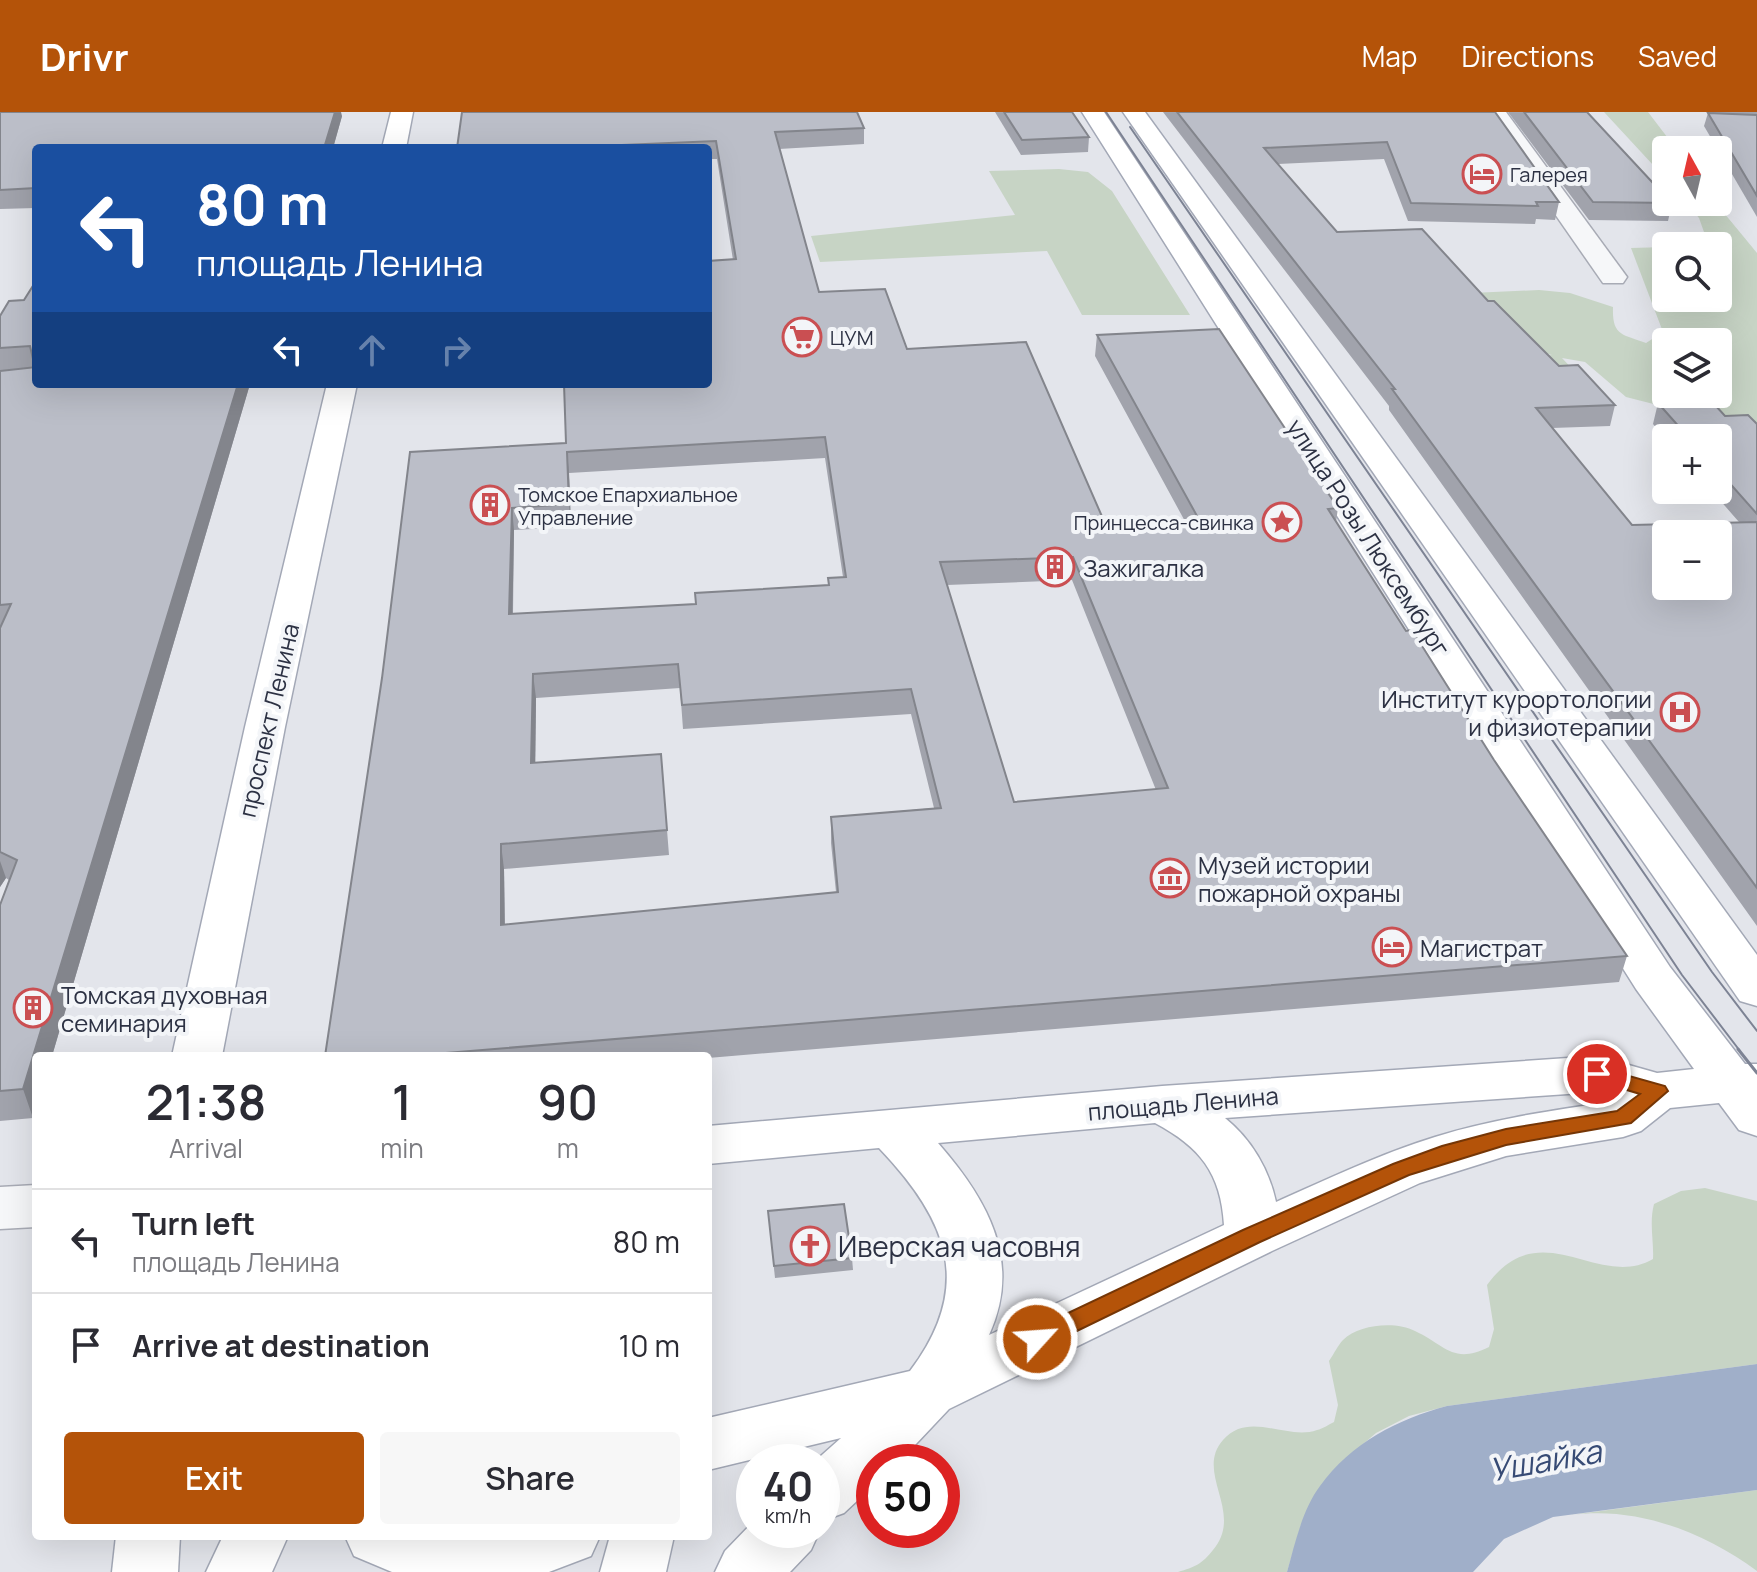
<!DOCTYPE html>
<html lang="en">
<head>
<meta charset="utf-8">
<style>
	:root { --surface:#fff; --page:#f7f7f7; --text:#2b2b33; --muted:#7c7c81; --line:#e1e1e2; --accent:#b45309 }
	body { margin:0; font-family:Manrope,sans-serif; background:var(--page); color:var(--text); height:100vh; display:flex; flex-direction:column; font-size:30px; white-space:nowrap }
	* { box-sizing:border-box; margin:0 }
	p { font-size:26px; color:var(--muted) }
	.icon { flex:none; width:44px; height:44px; fill:none; stroke:currentColor; stroke-width:2; stroke-linecap:round; stroke-linejoin:round }
	.map { position:relative; flex:1; overflow:hidden }
	.panel { position:absolute; left:32px; top:940px; width:680px; height:488px; display:flex; flex-direction:column; background:var(--surface); border-radius:8px; box-shadow:0 8px 32px #0002 }
	.panel>* { flex:none }
	.top-card { position:absolute; left:32px; top:32px; width:680px; height:244px; border-radius:8px; box-shadow:0 8px 32px #0002; background:#1a4fa0; color:#fff; overflow:hidden }
	.needle { width:52px; rotate:352deg }
	.buttons { position:absolute; left:1652px; top:24px; display:grid; gap:16px }
	.buttons a { display:grid; place-items:center; width:80px; height:80px; border-radius:8px; background:var(--surface); box-shadow:0 8px 32px #0002; font-size:40px }
	.speed { position:absolute; left:736px; top:1332px; display:flex; gap:16px; font-size:40px; font-weight:700; text-align:center }
	.speed>* { display:grid; place-content:center; width:104px; height:104px; border-radius:50%; background:var(--surface); box-shadow:0 8px 32px #0002; line-height:1 }
	.speed small { font-size:20px; font-weight:400 }
	.speed .limit { border:12px solid #d22; background:#fff; color:#111 }
	.pin { position:absolute; display:grid; place-items:center; width:68px; height:68px; color:#fff; margin:-34px; border:4px solid #fff; border-radius:50%; box-shadow:0 2px 8px #0007 }
	.me { position:absolute; width:88px; margin:-44px; rotate:64deg; stroke-linejoin:round; filter:drop-shadow(0 0 6px #0008) }
	.turn { display:flex; align-items:center; gap:28px; height:168px; padding:0 32px; font-size:36px }
	.turn .icon { width:104px; height:104px; stroke-width:2.5 }
	.turn b { display:block; font-size:56px; line-height:68px }
	.lanes { display:flex; align-items:center; height:76px; padding:0 32px; background:#0003; justify-content:center; gap:40px; direction:ltr }
	.lanes .off { opacity:.35 }
	.eta { display:flex; justify-content:space-evenly; align-items:center; height:136px; text-align:center }
	.eta b { font-size:48px; font-weight:600; line-height:56px }
	.primary-button { display:flex; gap:16px; margin-top:auto; padding:16px 32px }
	.primary-button a { flex:1; height:92px; border-radius:8px; background:var(--accent); color:#fff; font-size:32px; font-weight:600; line-height:92px; text-align:center }
	.primary-button a+a { background:var(--page); color:var(--text) }
	ul { padding:0; list-style:none }
	li { display:flex; align-items:center; gap:24px; height:104px; padding:0 32px; border-top:2px solid var(--line) }
	li div { flex:1 }
	li b { display:block; font-size:30px }
	li em { font-style:normal }
	header { display:flex; align-items:center; gap:48px; box-sizing:border-box; height:112px; padding:0 40px; background:var(--accent); color:#fff }
	header strong { font-size:38px }
	nav { display:flex; gap:44px; margin-inline-start:auto; font-size:28px }
	.map>svg:first-child { display:block }
	.green { fill:#c7d4c5; fill-rule:evenodd }
	.water { fill:#a0afc9 }
	.lines { fill:none; stroke-linecap:round; stroke-linejoin:round }
	.minor-casing { stroke:#a8abb5; stroke-width:3 }
	.major-casing { stroke:#a3a8b6; stroke-width:3 }
	.minor { fill:#f6f7f9; fill-rule:evenodd }
	.major { fill:#fff; fill-rule:evenodd }
	.tram-far1 { stroke:#7d8394; stroke-width:2 }
	.tram { stroke:#7d8394; stroke-width:3 }
	.wall { fill:#a1a3ac; fill-rule:evenodd }
	.shaded-wall { fill:#83858c }
	.building { fill:#bbbec8; stroke:#83858c; stroke-width:2; fill-rule:evenodd }
	.route { fill:#b45309; stroke:#753606; stroke-width:2 }
	.labels { text-anchor:middle; dominant-baseline:central; stroke-width:8; stroke-linejoin:round; paint-order:stroke }
	.far-poi-label { font-size:20px; fill:#2c3143; stroke:#f3f5f8; text-anchor:start }
	.street-label { font-size:24px; fill:#2c3143; stroke:#f3f5f8 }
	.poi-label { font-size:24px; fill:#2c3143; stroke:#f3f5f8; text-anchor:start }
	.near-poi-label { font-size:28px; fill:#2c3143; stroke:#f3f5f8; text-anchor:start }
	.near-water-label { font-size:32px; font-style:italic; fill:#374b75; stroke:#f3f5f8 }
</style>
</head>
<body>
<header>
<strong>Drivr</strong>
<nav><a>Map</a><a>Directions</a><a>Saved</a></nav>
</header>
<div class="map">
<svg width="1757" height="1460" viewBox="0 0 1757 1460">
	<rect width="100%" height="100%" fill="#e3e5eb"/>
	<!-- green -->
	<g class="green">
		<polygon points="1604,0 1648,0 1677,38 1666,38 1666,67"/>
		<polygon points="1059,57 1088,60 1112,79 1190,203 1082,203 1047,139 820,150 811,124 1015,103 989,59"/>
		<path d="M1686,90h29l42,51v197l-33,-28 -98,-25 -41,-35 -23,-4 18,19 -99,-18 71,-4 -234,-55 221,-10 31,3 43,14c-1,29 9,27 33,36l17,-11 -32,-84 35,-1v51h52v-52h-9l-10,-28zM1666,230h52v52h-52z"/>
		<path d="M1705,1076l52,13v163l-310,42 -38,10 -33,17 -28,24 -47,68 -14,47h-109c17,-5 24,-8 35,-22 32,-38 -19,-77 10,-110 26,-30 64,1 94,-10 6,-1 12,-6 17,-8l4,-17 -9,-44c5,-7 9,-16 14,-21 16,-16 53,-19 72,-9 30,14 38,34 74,16l5,-18 -7,-44c54,-74 111,6 166,-26 1,-18 -4,-36 1,-55l27,-13z"/>
		<path d="M1757,1378v81c-53,-39 -120,-65 -186,-56z"/>
	</g>
	<!-- water -->
	<path class="water" d="M1757,1252v126l-204,27 -49,22 -31,33h-186c8,-28 15,-62 33,-86 31,-43 78,-67 127,-80z"/>
	<g class="lines">
		<defs>
			<g id="minor">
				<polygon points="1484,0 1506,0 1627,165 1623,171 1603,171"/>
				<polygon points="36,1073 36,1115 0,1117 0,1075"/>
			</g>
			<g id="major">
				<polygon points="391,0 413,0 406,36 382,36"/>
				<path d="M1082,0h22l566,855 75,97h12v72l-18,-6 -20,-27 -49,5 -29,23 -18,6 -117,19 -86,27 -148,68 -323,158 -50,53h-25v23l-30,28 -22,8v-59h-8l27,-24 -133,32v-52l202,-47c65,-86 37,-152 -31,-223l-171,16v-38l454,-40 435,-30 60,17 37,-4 -58,-80zM1597,980l18,5 -6,5c-59,9 -117,17 -174,35 -55,17 -107,42 -159,65 -7,-33 -25,-63 -51,-84zM1155,1011c45,24 66,50 69,102l-235,110c34,-74 -2,-136 -51,-192z"/>
				<polygon points="1123,0 1145,0 1757,843 1757,894 1740,889"/>
				<polygon points="327,272 357,272 285,615 222,944 172,944 245,615"/>
				<polygon points="754,1409 754,1418 820,1418 811,1438 790,1460 715,1460 725,1439"/>
				<polygon points="116,1424 180,1424 178,1460 112,1460"/>
				<polygon points="223,1424 288,1424 272,1460 206,1460"/>
				<polygon points="345,1424 600,1424 591,1444 549,1460 392,1460 354,1444"/>
				<polygon points="610,1424 674,1424 666,1460 600,1460"/>
			</g>
		</defs>
		<!-- minor casing -->
		<use href="#minor" class="minor-casing"/>
		<!-- major casing -->
		<use href="#major" class="major-casing"/>
		<!-- minor -->
		<use href="#minor" class="minor"/>
		<!-- major -->
		<use href="#major" class="major"/>
		<!-- tram-far1 -->
		<g class="tram-far1">
			<polyline points="1106,0 1682,863 1740,939"/>
			<polyline points="1130,15 1712,860 1757,919"/>
		</g>
		<!-- tram -->
		<polyline class="tram" points="1738,937 1757,961"/>
	</g>
	<!-- wall -->
	<g class="wall">
		<polygon points="0,0 342,4 333,36 36,36 36,96 0,97"/>
		<polygon points="995,0 1072,0 1089,25 1088,40 1021,43"/>
		<polygon points="1163,0 1495,0 1559,90 1555,108 1536,107 1535,112 1408,109 1384,47 1278,52 1337,120 1488,189 1559,254 1615,293 1610,314 1552,316 1632,413 1739,410 1711,378 1718,378 1718,326 1666,327 1653,312 1658,291 1725,304 1757,312 1757,814 1389,298 1389,294"/>
		<polygon points="1508,0 1587,0 1672,91 1668,109 1589,108"/>
		<polygon points="1713,0 1757,0 1757,105 1704,14 1708,1"/>
		<path d="M864,16v16l-85,5 40,143 88,57 200,179 80,-3 -92,-169 2,-21 241,173 -2,14 70,109 221,325 -8,26 -911,76v-2h-383l57,-378 28,-226 156,-9 167,-183 -16,-101h-9v-11h-251zM825,346l18,119 -15,1v7l-133,19 -182,10 1,-84 57,-3 -2,-54zM1072,468l84,210 -142,12 -67,-217zM680,576l3,41 228,-15 23,94 -103,9v26l5,49 -331,33 -1,-56 165,-14 -8,-101 -126,9 1,-65z"/>
		<polygon points="36,169 36,272 250,272 52,944 36,944 36,997 33,1006 0,1009 0,793 9,768 6,766 0,775 0,204 24,188"/>
		<polygon points="768,1099 852,1146 853,1158 775,1166"/>
	</g>
	<!-- shaded-wall -->
	<g class="shaded-wall">
		<polygon points="335,0 341,0 342,4 333,36 324,36"/>
		<polygon points="238,272 250,272 52,944 36,944 36,997 33,1006 23,977"/>
		<polygon points="567,340 569,361 571,415 569,392"/>
		<polygon points="512,396 514,418 512,525 509,502"/>
		<polygon points="533,562 536,586 535,676 531,651"/>
		<polygon points="501,732 504,757 505,840 501,813"/>
		<polygon points="0,749 6,766 0,775"/>
	</g>
	<!-- building -->
	<g class="building">
		<polygon points="0,0 335,0 324,36 36,36 36,76 0,78"/>
		<path d="M462,0h395l7,16 -89,4 44,160 66,-3 22,60 119,-7 81,186 95,-3 -105,-190 122,-6 119,179 -10,1 78,122 6,-1 82,130 133,196 -1218,100h-84l57,-378 28,-226 156,-9 -2,-59h144v-123l28,-2 -20,-118 -117,5v2h-142zM825,325l21,140 -18,1 1,7 -134,8 1,11 -187,10 3,-106 57,-4 -2,-52zM1073,445l95,231 -154,14 -74,-240zM678,552l4,41 229,-16 30,119 -110,9 7,75 -337,33v-81l166,-14 -6,-76 -130,9 2,-89z"/>
		<polygon points="1004,0 1072,0 1089,25 1022,28"/>
		<path d="M1177,0h318l64,90h-23l2,4 -127,-3 -24,-61 -123,6 73,84 85,-3 66,72h6l65,65 19,-1 37,40 -79,3 96,117 125,-3v366l-365,-499h3zM1666,422h52v52h-52z"/>
		<polygon points="1524,0 1587,0 1666,85 1666,90 1672,91 1593,90"/>
		<polygon points="1708,1 1757,3 1757,84"/>
		<polygon points="36,169 36,247 33,247 30,234 0,236 0,204 9,189 24,188"/>
		<polygon points="36,255 36,272 238,272 23,977 0,979 0,793 17,748 0,740 0,516 11,492 0,493 0,259"/>
		<polygon points="1658,291 1716,294 1725,304 1748,303 1757,312 1757,402 1718,358 1718,326 1689,326"/>
		<polygon points="844,1092 852,1146 774,1154 768,1099"/>
	</g>
	<!-- route -->
	<polygon class="route" points="1597,955 1665,974 1668,979 1631,1011 1506,1033 1409,1063 1260,1130 1046,1234 1037,1237 1028,1234 1025,1227 1028,1220 1243,1118 1393,1052 1442,1034 1506,1017 1617,999 1640,982 1590,967 1587,962 1590,957"/>
	<!-- icons -->
	<defs>
		<symbol id="hotel-ring" viewBox="-11 -11 22 22"><circle r="9.5" fill="#f3f5f8" stroke="#ca4f52" stroke-width="1.5"/><path d="M-6-4.5h1.5V1H6V5H4.5V3h-9V5H-6ZM-4 0a1.8 1.8 0 1 1 3.6 0ZM.5 0V-2.5h3Q6-2.5 6 0Z" fill="#ca4f52"/></symbol>
		<symbol id="supermarket-ring" viewBox="-11 -11 22 22"><circle r="9.5" fill="#f3f5f8" stroke="#ca4f52" stroke-width="1.5"/><path d="M-6-5.5h2.5l.6 2H6L4.5 2H-2.5L-4.4-4H-6ZM-1.5 3.2a1.3 1.3 0 1 0 .1 0ZM3 3.2a1.3 1.3 0 1 0 .1 0Z" fill="#ca4f52"/></symbol>
		<symbol id="building-ring" viewBox="-11 -11 22 22"><circle r="9.5" fill="#f3f5f8" stroke="#ca4f52" stroke-width="1.5"/><path d="M-4-6H4V6H1V3H-1V6H-4ZM-2.5-4.3h1.7v1.8h-1.7ZM.8-4.3h1.7v1.8H.8ZM-2.5-1h1.7V.8h-1.7ZM.8-1h1.7V.8H.8Z" fill="#ca4f52"/></symbol>
		<symbol id="sight-ring" viewBox="-11 -11 22 22"><circle r="9.5" fill="#f3f5f8" stroke="#ca4f52" stroke-width="1.5"/><path d="M0-6L1.8-2.2L6-1.7L2.9 1.2L3.7 5.4L0 3.3L-3.7 5.4L-2.9 1.2L-6-1.7L-1.8-2.2Z" fill="#ca4f52"/></symbol>
		<symbol id="hospital-ring" viewBox="-11 -11 22 22"><circle r="9.5" fill="#f3f5f8" stroke="#ca4f52" stroke-width="1.5"/><path d="M-5-5h3v3.5h4V-5h3V5h-3V1.5h-4V5h-3Z" fill="#ca4f52"/></symbol>
		<symbol id="museum-ring" viewBox="-11 -11 22 22"><circle r="9.5" fill="#f3f5f8" stroke="#ca4f52" stroke-width="1.5"/><path d="M0-6L6-3V-2H-6V-3ZM-5-1h2V3h-2ZM-1-1h2V3h-2ZM3-1h2V3H3ZM-6 4H6V6H-6Z" fill="#ca4f52"/></symbol>
		<symbol id="church-ring" viewBox="-11 -11 22 22"><circle r="9.5" fill="#f3f5f8" stroke="#ca4f52" stroke-width="1.5"/><path d="M-1.2-6h2.4v3.5h3.3v2.4h-3.3V6h-2.4V-.1h-3.3v-2.4h3.3Z" fill="#ca4f52"/></symbol>
	</defs>
	<g fill-rule="evenodd">
		<use href="#hotel-ring" x="1460" y="40" width="44" height="44"/>
		<use href="#supermarket-ring" x="780" y="203" width="44" height="44"/>
		<use href="#building-ring" x="468" y="371" width="44" height="44"/>
		<use href="#sight-ring" x="1260" y="388" width="44" height="44"/>
		<use href="#building-ring" x="1033" y="433" width="44" height="44"/>
		<use href="#hospital-ring" x="1658" y="578" width="44" height="44"/>
		<use href="#museum-ring" x="1148" y="744" width="44" height="44"/>
		<use href="#hotel-ring" x="1370" y="813" width="44" height="44"/>
		<use href="#building-ring" x="11" y="874" width="44" height="44"/>
		<use href="#church-ring" x="788" y="1112" width="44" height="44"/>
	</g>
	<g class="labels">
		<!-- far-poi labels -->
		<g class="far-poi-label">
			<text x="1510" y="62">Галерея</text>
			<text x="830" y="225">ЦУМ</text>
			<text x="518" y="382">Томское Епархиальное<tspan x="518" dy="23">Управление</tspan></text>
			<text x="1254" y="410" text-anchor="end">Принцесса-свинка</text>
		</g>
		<!-- street labels -->
		<g class="street-label">
			<text transform="translate(1369 425) rotate(57)">улица Розы Люксембург</text>
			<text transform="translate(268 608) rotate(-77)">проспект Ленина</text>
			<text transform="translate(1183 991) rotate(-5)">площадь Ленина</text>
		</g>
		<!-- poi labels -->
		<g class="poi-label">
			<text x="1083" y="455">Зажигалка</text>
			<text x="1652" y="586" text-anchor="end">Институт курортологии<tspan x="1652" dy="28">и физиотерапии</tspan></text>
			<text x="1198" y="752">Музей истории<tspan x="1198" dy="28">пожарной охраны</tspan></text>
			<text x="1420" y="835">Магистрат</text>
			<text x="61" y="882">Томская духовная<tspan x="61" dy="28">семинария</tspan></text>
		</g>
		<!-- near-poi labels -->
		<g class="near-poi-label">
			<text x="838" y="1134">Иверская часовня</text>
		</g>
		<!-- near-water labels -->
		<g class="near-water-label">
			<text transform="translate(1545 1348) rotate(-10)">Ушайка</text>
		</g>
	</g>
</svg>
<div class="buttons">
<a><svg class="needle" viewBox="-14 -14 28 28"><path d="M0-13l5 13h-10z" fill="#e53935"/><path d="M0 13l5-13h-10z" fill="#7c7c81"/></svg></a>
<a><svg class="icon" aria-label="search" viewBox="0 0 24 24"><circle cx="10" cy="10" r="6"/><path d="M15 15l6 6"/></svg></a>
<a><svg class="icon" aria-label="layers" viewBox="0 0 24 24"><path d="M12 4l9 5-9 5-9-5zM3 14l9 5 9-5"/></svg></a>
<a>+</a>
<a>−</a>
</div>
<div class="speed"><div>40<small>km/h</small></div><div class="limit">50</div></div>
<div class="pin" style="left:1597px;top:962px;background:#d93025"><svg class="icon" aria-label="arrive" viewBox="0 0 24 24"><path d="M6 21V4h12l-3 4 3 4H6"/></svg></div>
<svg class="me" style="left:1037px;top:1227px" viewBox="-20 -20 40 40"><circle r="17" fill="#b45309" stroke="#fff" stroke-width="3"/><path d="M0-11L8 9 0 5-8 9z" fill="#fff"/></svg>
<div class="top-card">
<div class="turn"><svg class="icon" aria-label="left" viewBox="0 0 24 24"><path d="M17 20v-9H6M10 6l-5 5 5 5"/></svg><div><b>80 m</b>площадь Ленина</div></div>
<div class="lanes"><svg class="icon" aria-label="left" viewBox="0 0 24 24"><path d="M17 20v-9H6M10 6l-5 5 5 5"/></svg><svg class="icon off" aria-label="ahead" viewBox="0 0 24 24"><path d="M12 20V5M6 11l6-6 6 6"/></svg><svg class="icon off" aria-label="right" viewBox="0 0 24 24"><path d="M7 20v-9h11M14 6l5 5-5 5"/></svg></div>
</div>
<section class="panel">
<div class="eta">
<div><b>21:38</b><p>Arrival</p></div>
<div><b>1</b><p>min</p></div>
<div><b>90</b><p>m</p></div>
</div>
<ul>
<li><svg class="icon" aria-label="left" viewBox="0 0 24 24"><path d="M17 20v-9H6M10 6l-5 5 5 5"/></svg><div><b>Turn left</b><p>площадь Ленина</p></div><em>80 m</em></li>
<li><svg class="icon" aria-label="arrive" viewBox="0 0 24 24"><path d="M6 21V4h12l-3 4 3 4H6"/></svg><div><b>Arrive at destination</b></div><em>10 m</em></li>
</ul>
<div class="primary-button"><a>Exit</a><a>Share</a></div>
</section>
</div>
</body>
</html>
